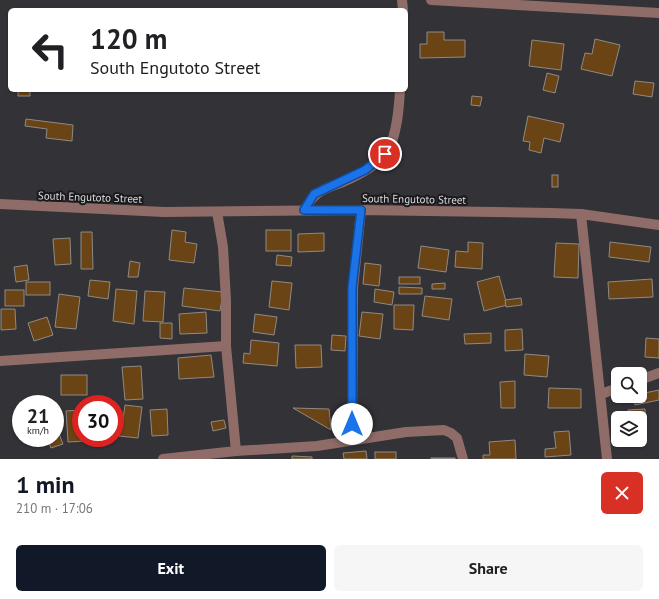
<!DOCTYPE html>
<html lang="en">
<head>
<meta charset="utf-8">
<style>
	:root { --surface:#fff; --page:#f6f6f6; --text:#202124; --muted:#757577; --accent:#111827 }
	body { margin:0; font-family:"PT Sans",sans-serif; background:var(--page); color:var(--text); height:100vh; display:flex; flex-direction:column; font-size:15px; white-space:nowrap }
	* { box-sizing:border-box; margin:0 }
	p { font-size:13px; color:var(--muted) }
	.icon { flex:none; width:22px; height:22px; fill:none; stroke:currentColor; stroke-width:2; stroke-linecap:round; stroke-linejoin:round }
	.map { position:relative; height:459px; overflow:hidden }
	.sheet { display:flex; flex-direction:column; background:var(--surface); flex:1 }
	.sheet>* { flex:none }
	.guide { position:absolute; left:8px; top:8px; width:400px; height:84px; border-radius:6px; box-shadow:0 1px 3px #0004; background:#fff; color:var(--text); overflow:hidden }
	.buttons { position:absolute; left:611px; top:367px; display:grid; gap:8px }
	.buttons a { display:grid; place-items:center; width:36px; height:36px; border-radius:6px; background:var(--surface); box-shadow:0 1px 3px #0004; font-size:20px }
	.speed { position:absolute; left:12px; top:395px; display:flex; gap:8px; font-size:20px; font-weight:700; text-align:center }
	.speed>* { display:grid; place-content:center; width:52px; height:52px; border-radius:50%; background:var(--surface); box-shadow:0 1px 3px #0004; line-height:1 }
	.speed small { font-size:10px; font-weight:400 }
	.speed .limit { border:6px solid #d22; background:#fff; color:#111 }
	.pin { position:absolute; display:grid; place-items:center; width:34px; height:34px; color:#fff; margin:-17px; border:2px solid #fff; border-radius:50%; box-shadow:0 1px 4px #0007 }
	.me { position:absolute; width:44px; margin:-22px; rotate:0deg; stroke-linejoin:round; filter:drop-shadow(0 0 3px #0008) }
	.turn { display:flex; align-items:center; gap:14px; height:84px; padding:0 16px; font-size:18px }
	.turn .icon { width:52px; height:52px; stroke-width:2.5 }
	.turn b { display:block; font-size:28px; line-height:34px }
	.round { display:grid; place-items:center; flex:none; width:42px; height:42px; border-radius:6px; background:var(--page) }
	.summary { display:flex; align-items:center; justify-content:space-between; height:68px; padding:0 16px }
	h1 { font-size:24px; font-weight:700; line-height:30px; color:var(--accent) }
	.cta { display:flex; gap:8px; margin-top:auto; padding:8px 16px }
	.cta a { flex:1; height:46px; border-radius:6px; background:var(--accent); color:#fff; font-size:16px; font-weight:700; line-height:46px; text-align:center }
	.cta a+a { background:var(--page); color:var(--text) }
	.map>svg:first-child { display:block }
	.building { fill:#6b4416; stroke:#8f8a85 }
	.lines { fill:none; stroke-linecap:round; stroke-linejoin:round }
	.minor { stroke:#8f6c68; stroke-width:10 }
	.route-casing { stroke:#114b97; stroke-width:10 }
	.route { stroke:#1a73e8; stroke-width:7 }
	.labels { text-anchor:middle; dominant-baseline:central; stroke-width:4; stroke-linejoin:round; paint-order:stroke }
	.street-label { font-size:11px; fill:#dddde1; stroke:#1a1a1d }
</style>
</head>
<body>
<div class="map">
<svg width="659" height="459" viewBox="0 0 659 459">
	<rect width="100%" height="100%" fill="#323237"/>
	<!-- building -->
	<g class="building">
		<polygon points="427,32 444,32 444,40 465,40 465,57 420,58 420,44 427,44"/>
		<polygon points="595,39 620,45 612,76 581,69 585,53 592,54"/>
		<polygon points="532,40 564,44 561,70 529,66"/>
		<polygon points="547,73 559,76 555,93 543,90"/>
		<polygon points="635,81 654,83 652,97 633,94"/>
		<polygon points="18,90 41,90 30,90 30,96 18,96"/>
		<polygon points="472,96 482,97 480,106 471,105"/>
		<polygon points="528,116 564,124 560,142 544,138 541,153 529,150 530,142 523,141"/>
		<polygon points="26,119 73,125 72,141 46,138 47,129 25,126"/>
		<rect x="552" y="175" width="6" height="12"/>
		<polygon points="172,230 186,232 185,242 197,244 194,263 169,260"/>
		<rect x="266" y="230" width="25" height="21"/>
		<polygon points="81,232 92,232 93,269 81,269"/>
		<polygon points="324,233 324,251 298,252 298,234"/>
		<polygon points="70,238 71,264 55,265 53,239"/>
		<polygon points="468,242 483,243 482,269 455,267 456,251 468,252"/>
		<polygon points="610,242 651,247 649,262 609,257"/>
		<polygon points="556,243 579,244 578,278 554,277"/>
		<polygon points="421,246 449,250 446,272 418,268"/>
		<polygon points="277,255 292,257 291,266 276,265"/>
		<polygon points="130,261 140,263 138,277 128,277"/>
		<polygon points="365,263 381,265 379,286 363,284"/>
		<polygon points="27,265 29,280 16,282 14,267"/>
		<polygon points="499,276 507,305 484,311 477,282"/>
		<rect x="399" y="277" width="21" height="7"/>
		<polygon points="652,279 653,297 609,299 608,282"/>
		<polygon points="90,280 110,282 108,299 88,296"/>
		<polygon points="272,281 292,283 289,310 269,307"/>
		<rect x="26" y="282" width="24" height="13"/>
		<polygon points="445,283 445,289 432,289 432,284"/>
		<polygon points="399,287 422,288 422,294 399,294"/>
		<polygon points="184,288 223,292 220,311 182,306"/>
		<polygon points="116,289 137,291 134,324 113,321"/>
		<polygon points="375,289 394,292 392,305 374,302"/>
		<rect x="5" y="290" width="19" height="16"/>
		<polygon points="145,291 165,292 163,322 143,321"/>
		<polygon points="59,294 80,297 76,329 55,327"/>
		<polygon points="425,296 452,299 449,320 422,316"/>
		<polygon points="521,298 522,305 506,307 505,300"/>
		<polygon points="394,305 414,305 413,330 394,329"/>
		<polygon points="1,309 15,309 16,329 1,330"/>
		<polygon points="206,312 207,333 180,334 179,314"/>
		<polygon points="362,312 383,314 380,339 359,336"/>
		<polygon points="255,314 277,317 274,335 253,332"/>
		<polygon points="47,317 53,335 34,341 28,323"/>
		<polygon points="160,323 172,323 172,339 160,338"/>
		<polygon points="522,329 523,350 505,351 505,330"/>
		<polygon points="491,333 491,343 465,344 464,334"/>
		<polygon points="332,335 346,336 345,351 331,350"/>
		<polygon points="646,338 659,339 659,358 645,357"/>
		<polygon points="251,340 279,343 277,366 243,363 244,353 250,354"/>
		<polygon points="295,345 321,345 322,367 296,368"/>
		<polygon points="525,354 549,356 547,377 524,375"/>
		<polygon points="211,355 214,377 179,379 178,358"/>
		<polygon points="141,366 143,399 125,400 122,367"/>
		<rect x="61" y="375" width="26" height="20"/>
		<polygon points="515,381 515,408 501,408 500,382"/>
		<polygon points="549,388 581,389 581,408 548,408"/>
		<polygon points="659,390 659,400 635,405 633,396 640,396 640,394"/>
		<polygon points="111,401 112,404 90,404"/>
		<polygon points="125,405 142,407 138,438 119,436 121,419 123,419"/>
		<polygon points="293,408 329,409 331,430"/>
		<polygon points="167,409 168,435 152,436 150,410"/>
		<polygon points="645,409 646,439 640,439 640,418 628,418 628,410"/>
		<polygon points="81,410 81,438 86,438 86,441 68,442 66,411"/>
		<polygon points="224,420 226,428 213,431 211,422"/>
		<polygon points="55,423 63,444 51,448 47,438 55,438"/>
		<polygon points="569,431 571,455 545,457 545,449 556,448 554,432"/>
		<polygon points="515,440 516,459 483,459 483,455 490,455 489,442"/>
		<polygon points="366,451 367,459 344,459 343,453"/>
		<rect x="375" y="452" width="21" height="7"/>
		<polygon points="292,456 312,457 312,459 292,459"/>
		<rect x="431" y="458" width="24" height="1"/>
	</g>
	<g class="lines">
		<!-- minor -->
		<g class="minor">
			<polyline points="402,0 403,10"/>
			<polyline points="431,0 659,13"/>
			<polyline points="0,204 164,212 361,210 551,213 581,214 659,225"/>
			<path d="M304,210c11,-19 19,-21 39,-28 14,-6 33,-16 43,-29 11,-15 13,-45 14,-63"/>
			<polyline points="217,212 223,247 226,300 226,346 236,451"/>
			<polyline points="581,214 607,459"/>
			<polyline points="0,361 226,346"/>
			<polyline points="640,380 659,373"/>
			<polyline points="601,394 618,388"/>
			<polyline points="352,440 353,288 361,210"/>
			<polyline points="163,459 236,451 317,446 406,432 444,430 451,433 457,438 463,459"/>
		</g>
	</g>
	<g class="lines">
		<defs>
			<polyline id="route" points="352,424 352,288 361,210 304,210 314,194 365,170 385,154"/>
		</defs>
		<!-- route casing -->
		<use href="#route" class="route-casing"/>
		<!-- route -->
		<use href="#route" class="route"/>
	</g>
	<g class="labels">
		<!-- street labels -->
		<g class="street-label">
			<text transform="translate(90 197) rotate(2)">South Engutoto Street</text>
			<text transform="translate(414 199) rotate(1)">South Engutoto Street</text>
		</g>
	</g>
</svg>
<div class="buttons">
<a><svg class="icon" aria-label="search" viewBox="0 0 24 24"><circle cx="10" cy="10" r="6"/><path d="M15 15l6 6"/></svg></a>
<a><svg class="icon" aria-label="layers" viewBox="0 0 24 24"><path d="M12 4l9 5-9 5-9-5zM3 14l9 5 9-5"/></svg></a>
</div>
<div class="speed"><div>21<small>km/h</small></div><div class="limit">30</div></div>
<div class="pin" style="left:385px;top:154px;background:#d93025"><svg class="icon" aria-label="arrive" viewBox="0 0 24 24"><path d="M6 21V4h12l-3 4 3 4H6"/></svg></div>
<svg class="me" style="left:352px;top:424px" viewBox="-20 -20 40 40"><circle r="19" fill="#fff"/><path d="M0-13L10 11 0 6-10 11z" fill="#1a73e8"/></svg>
<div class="guide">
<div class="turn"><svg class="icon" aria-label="left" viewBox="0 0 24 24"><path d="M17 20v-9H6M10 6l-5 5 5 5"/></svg><div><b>120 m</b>South Engutoto Street</div></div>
</div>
</div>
<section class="sheet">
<div class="summary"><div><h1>1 min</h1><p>210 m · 17:06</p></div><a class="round" style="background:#d93025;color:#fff"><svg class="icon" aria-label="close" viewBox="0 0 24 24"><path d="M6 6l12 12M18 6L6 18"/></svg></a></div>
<div class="cta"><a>Exit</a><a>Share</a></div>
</section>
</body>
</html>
